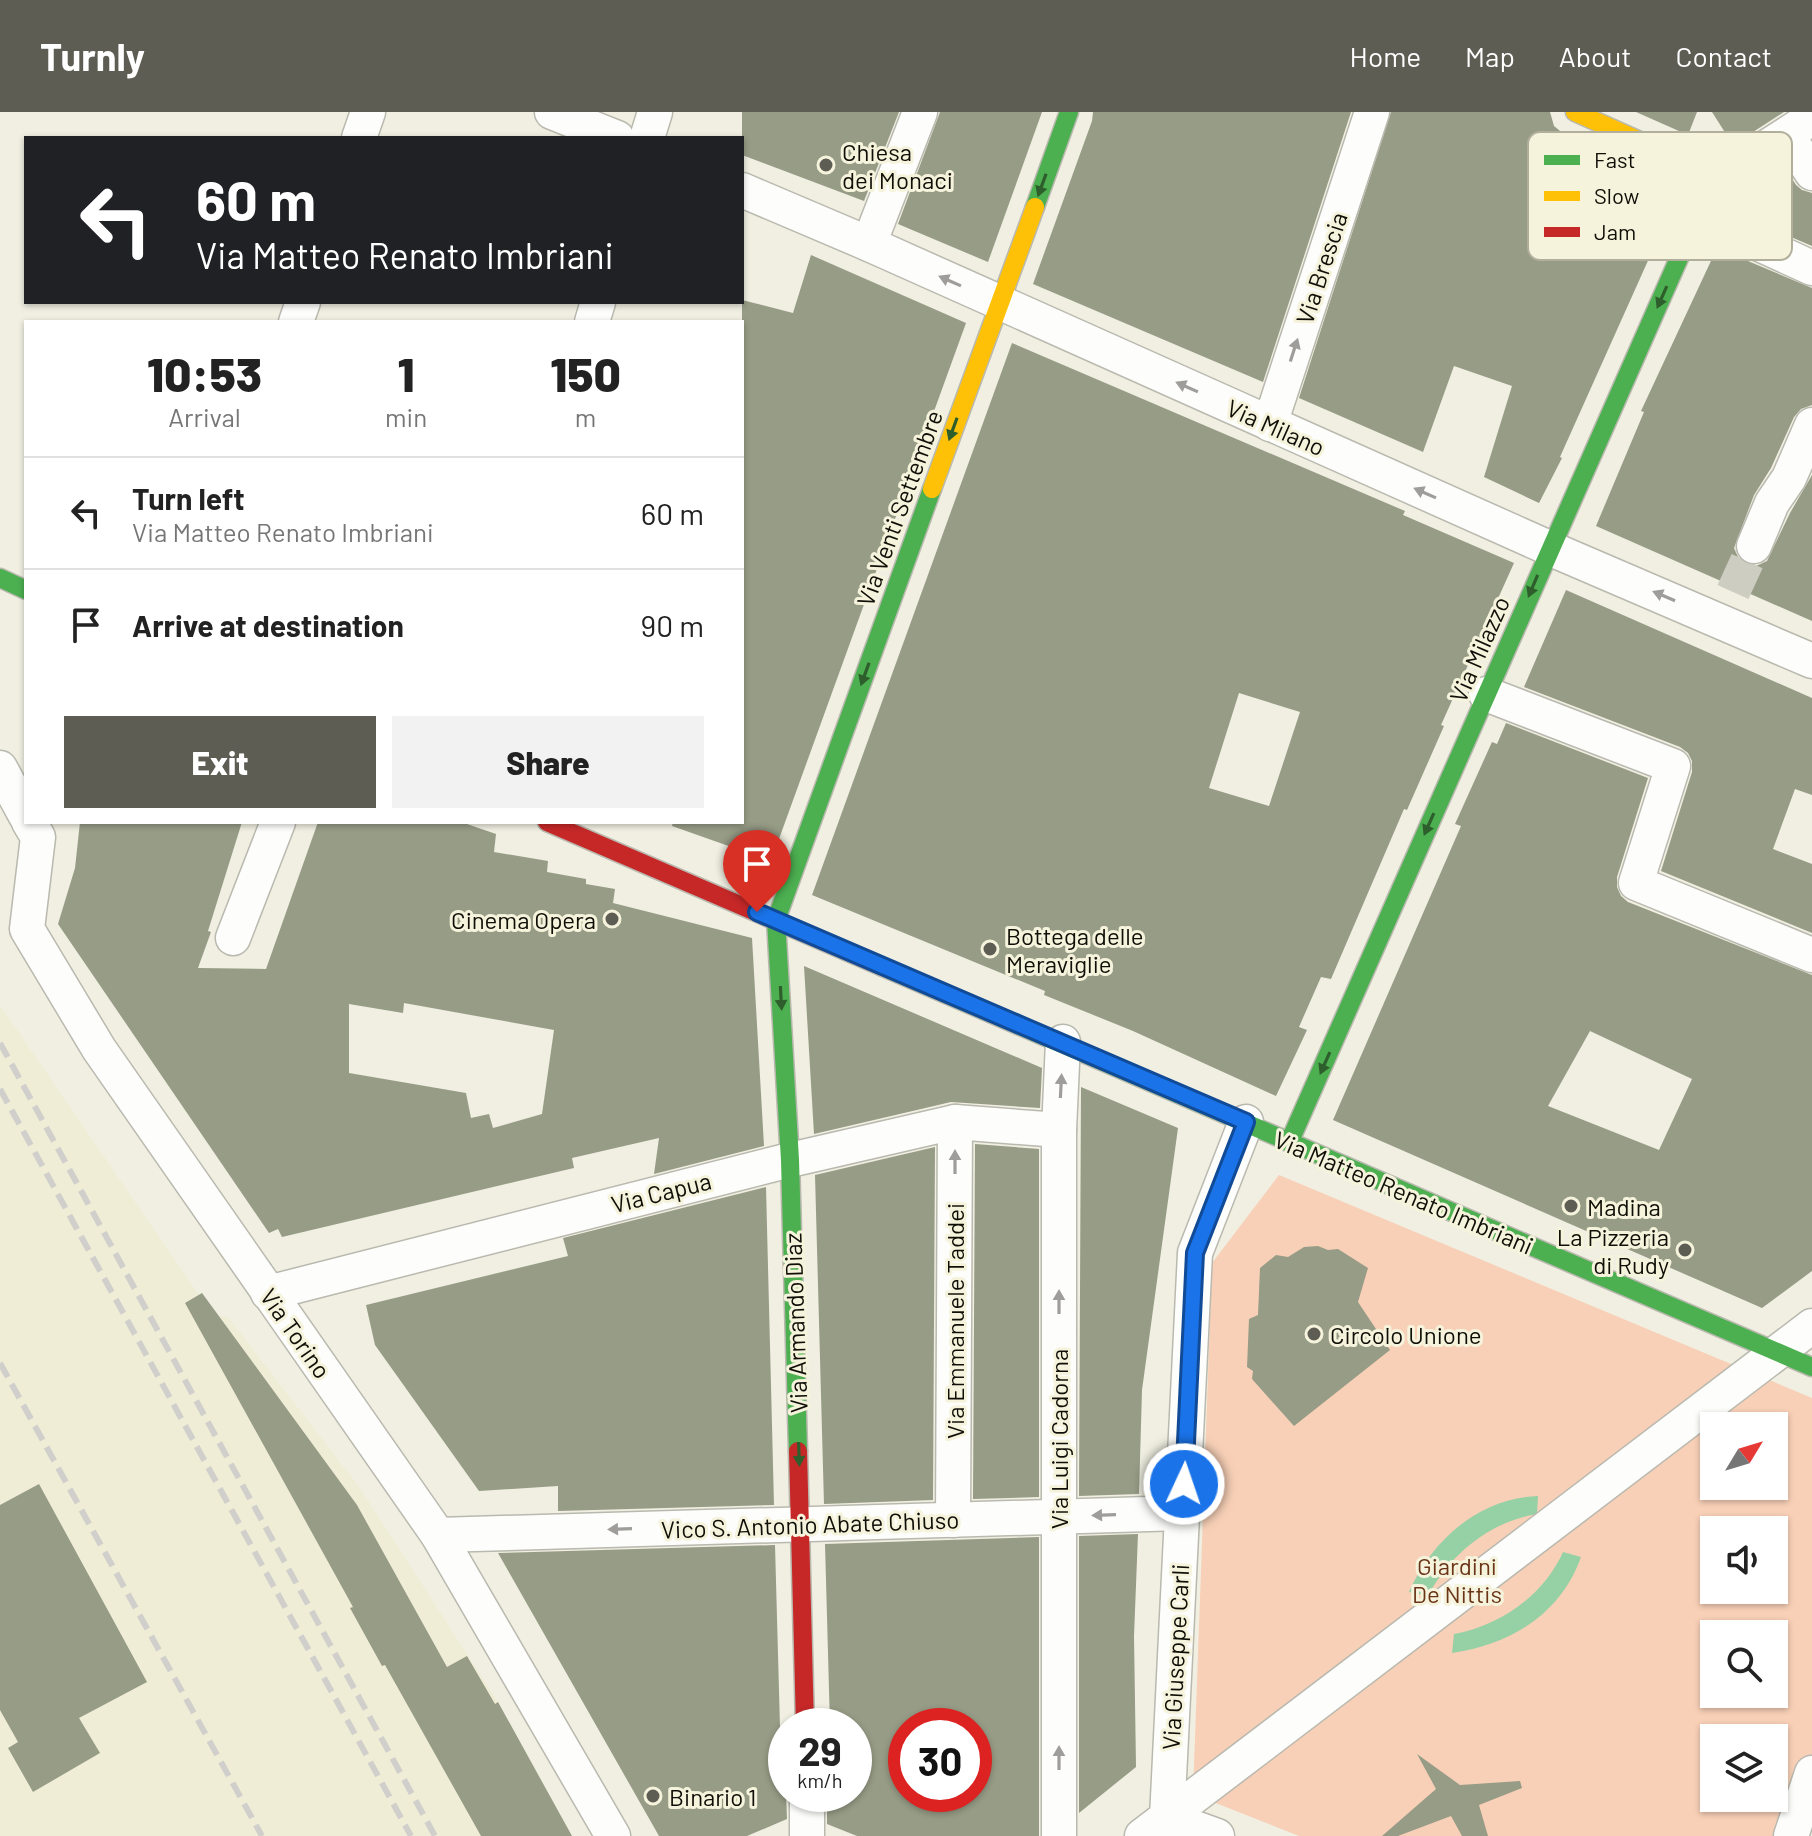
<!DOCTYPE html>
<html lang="en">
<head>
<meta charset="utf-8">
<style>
	:root { --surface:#fff; --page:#f2f2f2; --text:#222; --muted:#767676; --line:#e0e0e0; --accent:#5e5d54 }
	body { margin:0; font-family:Barlow,sans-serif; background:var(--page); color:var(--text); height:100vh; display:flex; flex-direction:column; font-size:30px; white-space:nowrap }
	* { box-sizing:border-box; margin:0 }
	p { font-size:26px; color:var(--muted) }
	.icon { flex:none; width:44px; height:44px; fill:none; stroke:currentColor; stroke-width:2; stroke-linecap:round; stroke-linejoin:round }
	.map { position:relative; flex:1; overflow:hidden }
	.sheet { position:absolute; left:24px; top:208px; width:720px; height:504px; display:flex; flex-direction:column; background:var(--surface); border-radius:0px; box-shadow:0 2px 6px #0004 }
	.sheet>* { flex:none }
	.banner { position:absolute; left:24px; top:24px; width:720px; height:168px; border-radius:0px; box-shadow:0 2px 6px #0004; background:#202124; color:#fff; overflow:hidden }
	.needle { width:52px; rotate:52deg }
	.controls { position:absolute; left:1700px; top:1300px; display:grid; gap:16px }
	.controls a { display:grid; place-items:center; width:88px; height:88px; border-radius:0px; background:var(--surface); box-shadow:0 2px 6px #0004; font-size:40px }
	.speed { position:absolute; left:768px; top:1596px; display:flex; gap:16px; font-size:40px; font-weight:700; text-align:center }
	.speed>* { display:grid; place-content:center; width:104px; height:104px; border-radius:50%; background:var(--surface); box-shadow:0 2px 6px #0004; line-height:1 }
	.speed small { font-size:20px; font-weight:400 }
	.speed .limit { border:12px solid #d22; background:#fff; color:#111 }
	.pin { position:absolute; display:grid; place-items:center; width:68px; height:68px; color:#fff; margin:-82px -34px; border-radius:50% 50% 50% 0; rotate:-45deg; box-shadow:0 0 8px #0007 }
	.pin .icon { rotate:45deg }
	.me { position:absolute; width:88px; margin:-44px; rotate:3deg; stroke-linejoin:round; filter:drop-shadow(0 0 6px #0008) }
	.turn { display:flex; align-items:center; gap:28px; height:168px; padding:0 40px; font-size:36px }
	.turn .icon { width:104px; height:104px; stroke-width:2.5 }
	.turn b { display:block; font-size:56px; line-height:68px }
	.eta { display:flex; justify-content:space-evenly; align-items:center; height:136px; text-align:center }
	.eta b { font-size:48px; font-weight:800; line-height:56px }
	.button { display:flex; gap:16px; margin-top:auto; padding:16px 40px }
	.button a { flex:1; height:92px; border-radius:0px; background:var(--accent); color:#fff; font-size:32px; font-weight:800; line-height:92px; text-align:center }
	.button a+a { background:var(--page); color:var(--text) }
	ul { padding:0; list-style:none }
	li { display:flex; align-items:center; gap:24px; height:112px; padding:0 40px; border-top:2px solid var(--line) }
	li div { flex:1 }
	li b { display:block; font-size:30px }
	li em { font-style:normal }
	header { display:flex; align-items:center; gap:48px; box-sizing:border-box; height:112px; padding:0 40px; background:var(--accent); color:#fff }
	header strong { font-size:38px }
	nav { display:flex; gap:44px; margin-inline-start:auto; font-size:28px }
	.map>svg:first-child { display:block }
	.built { fill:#f0edd6 }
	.green { fill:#f8d0b7; fill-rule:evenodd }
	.water { fill:#96d1a6 }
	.building { fill:#979c86; fill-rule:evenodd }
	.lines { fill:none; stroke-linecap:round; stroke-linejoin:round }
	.street-tunnel { stroke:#cecdc1; stroke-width:34; stroke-dasharray:34 17; stroke-linecap:butt }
	.street-casing { stroke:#bab9af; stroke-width:37 }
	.fast-casing { stroke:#bab9af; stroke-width:21 }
	.slow-casing { stroke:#bab9af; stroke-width:21 }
	.jam-casing { stroke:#bab9af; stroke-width:21 }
	.street { stroke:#fdfdfb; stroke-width:34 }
	.fast { stroke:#4caf50; stroke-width:18 }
	.slow { stroke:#ffc107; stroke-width:18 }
	.jam { stroke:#c62828; stroke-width:18 }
	.rail { stroke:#d0cfcb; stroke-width:6; stroke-dasharray:16 8; stroke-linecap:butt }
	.oneway { fill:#2e5e2c }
	.oneway2 { fill:#9e9d99 }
	.route-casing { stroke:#114b97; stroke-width:20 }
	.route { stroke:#1a73e8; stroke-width:14 }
	.poi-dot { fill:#5e5d54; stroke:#f6f3dc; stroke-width:3 }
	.labels { text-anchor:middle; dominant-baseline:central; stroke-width:6; stroke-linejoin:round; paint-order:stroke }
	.poi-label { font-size:24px; fill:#0f0e07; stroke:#f6f3dc; text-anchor:start }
	.street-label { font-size:24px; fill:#0f0e07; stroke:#f6f3dc }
	.park-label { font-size:24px; fill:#6a3417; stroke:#f6f3dc }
	.key { fill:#f6f3dc; stroke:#b1ae9c; stroke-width:2 }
	.key-label { font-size:22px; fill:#0f0e07 }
</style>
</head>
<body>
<header>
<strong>Turnly</strong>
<nav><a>Home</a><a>Map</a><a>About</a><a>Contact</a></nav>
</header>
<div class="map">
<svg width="1812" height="1724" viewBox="0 0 1812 1724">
	<rect width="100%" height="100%" fill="#f0efe2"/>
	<!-- built -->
	<polygon class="built" points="0,893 212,1202 228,1205 360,1376 498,1590 572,1724 0,1724"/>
	<!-- green -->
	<path class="green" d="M1279,1063l533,223v425l-5,13h-508l-106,-42 19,-531zM1714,1314h60v60h-60zM1714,1418h60v60h-60zM1714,1522h60v60h-60zM1714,1626h60v60h-60z"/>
	<!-- water -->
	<g class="water">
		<path d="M1538,1384l-1,18c-46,7 -88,41 -109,82l-19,-4c23,-52 70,-94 129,-96z"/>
		<path d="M1563,1440l18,5c-20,57 -71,88 -129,96l2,-19c46,-8 90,-39 109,-82z"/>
	</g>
	<!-- building -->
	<g class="building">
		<polygon points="742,0 899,0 864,89 742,43"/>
		<polygon points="940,0 1042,0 988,150 898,112"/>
		<polygon points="1093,0 1351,0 1263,270 1033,172 1092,9"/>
		<polygon points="1391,0 1550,0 1554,14 1565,23 1681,75 1560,345 1562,346 1539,391 1484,365 1512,274 1454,254 1423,340 1299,286"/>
		<polygon points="1636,0 1697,0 1688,23"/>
		<polygon points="1712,0 1784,0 1733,33"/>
		<polygon points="1781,50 1796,73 1802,78 1812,81 1812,134 1791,125 1753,68"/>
		<polygon points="1717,136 1812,176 1812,293 1801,297 1794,305 1771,356 1754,383 1734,436 1738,445 1746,452 1756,454 1767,449 1790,401 1812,363 1812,509 1596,414 1644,300 1641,299"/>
		<polygon points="811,143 966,211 771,749 672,714 673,710 742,710 742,188 793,201"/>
		<path d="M1012,231l393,168 -2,4 111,48 -73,162 3,1 -37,84 -3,-1 -73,170 -10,-2 -22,50 8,3 -31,66 -143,-65 -89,-36 1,-4 -233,-96zM1239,581l61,19 -31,94 -60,-18z"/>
		<polygon points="1566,478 1812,586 1812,683 1795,677 1773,737 1812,752 1812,821 1661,759 1692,660 1692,649 1688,641 1680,635 1524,575"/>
		<path d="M1506,611l142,55 -31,99v10l4,9 7,6 184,73v296l-50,37 -429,-188 128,-294 -6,-2 37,-82 5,2zM1590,919l102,48 -33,71 -111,-44z"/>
		<path d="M80,710h162l-34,109 3,1 -13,36 68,1 52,-147h143l35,12 -2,18 54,9 -1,11 39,7v5l29,5 -2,14 139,35 12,208 -110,28 5,-36 -87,20 2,10 -292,69 -4,-8 -9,4 -211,-309 17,-56zM404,891l150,27 -12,84 -49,14 -4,-14 -18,4 -5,-25 -117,-20v-69l54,9z"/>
		<polygon points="804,854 1042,956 1040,996 951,990 814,1022"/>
		<polygon points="1081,975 1178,1016 1142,1278 1139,1382 1079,1384"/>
		<polygon points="975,1032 1039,1037 1039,1385 973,1387"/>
		<polygon points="935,1035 933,1388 824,1392 815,1063"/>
		<polygon points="766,1075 774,1393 558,1399 558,1374 479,1379 375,1233 366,1193 568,1144 563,1126"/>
		<polygon points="1318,1134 1328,1138 1338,1137 1368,1156 1358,1190 1390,1238 1294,1314 1252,1267 1253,1259 1247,1255 1249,1207 1258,1203 1260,1156 1276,1143 1288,1145 1304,1135"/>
		<polygon points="202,1181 357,1393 447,1555 467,1544 495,1592 498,1590 572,1724 481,1724 385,1553 382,1554 350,1496 353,1495 185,1191"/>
		<polygon points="39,1372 147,1570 79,1606 100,1641 33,1680 8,1636 18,1630 0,1598 0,1393"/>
		<polygon points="1138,1422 1134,1524 1136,1655 1079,1701 1079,1424"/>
		<path d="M1039,1425v299h-182l-30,-12v-30h27v-68h-24l-5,-182zM906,1614h68v68h-68z"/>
		<polygon points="775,1433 780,1615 784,1628 787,1707 747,1724 659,1724 498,1441"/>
		<polygon points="1417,1642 1460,1673 1520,1669 1522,1676 1479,1693 1488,1724 1462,1724 1451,1704 1398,1724 1382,1724 1436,1677"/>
	</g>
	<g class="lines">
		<!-- street-tunnel -->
		<polyline class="street-tunnel" points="1733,480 1754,434"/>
		<defs>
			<g id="street">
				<polyline points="552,0 617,26"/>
				<polyline points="1787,23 1812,61"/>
				<polyline points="359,26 368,0"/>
				<polyline points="647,26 655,0"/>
				<polyline points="1716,63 1739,53 1812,6"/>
				<polyline points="742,78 869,132 1549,436 1812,549"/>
				<polyline points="1698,104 1812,156"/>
				<polyline points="869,132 920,0"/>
				<polyline points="296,210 303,190"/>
				<polyline points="592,210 598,190"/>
				<polyline points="1270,312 1372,0"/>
				<polyline points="1754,434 1772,391 1789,366 1812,313"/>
				<polyline points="1486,582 1673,654 1636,771 1812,843"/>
				<polyline points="0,656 26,704"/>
				<polyline points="29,710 38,725 27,817 99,937 438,1423 613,1724"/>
				<polyline points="233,826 278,710"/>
				<polyline points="268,1181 790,1048 955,1010 1059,1018"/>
				<polyline points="953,1408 955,1010"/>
				<polyline points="438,1423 1182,1401"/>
				<polyline points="807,1682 807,1724"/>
				<polyline points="1167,1706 1195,1141 1246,1010"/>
				<polyline points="1167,1706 1217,1724"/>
				<polyline points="1059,1724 1059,1018 1063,930"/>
				<polyline points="1142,1724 1812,1214"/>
				<polyline points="1791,1724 1812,1661"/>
			</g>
			<g id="fast">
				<polyline points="1035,95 1069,0"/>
				<polyline points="0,466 26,478"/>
				<polyline points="881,854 1812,1255"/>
				<polyline points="1289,1031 1687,128"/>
				<polyline points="798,1339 790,1048 776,808 932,377"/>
			</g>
			<g id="slow">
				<polyline points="1575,0 1716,63 1687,128"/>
				<polyline points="932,377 1035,95"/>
			</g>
			<g id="jam">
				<polyline points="547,710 881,854"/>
				<polyline points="798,1339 805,1614"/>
			</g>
		</defs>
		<!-- street casing -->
		<use href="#street" class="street-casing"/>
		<!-- fast casing -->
		<use href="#fast" class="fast-casing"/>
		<!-- slow casing -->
		<use href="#slow" class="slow-casing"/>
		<!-- jam casing -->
		<use href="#jam" class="jam-casing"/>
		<!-- street -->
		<use href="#street" class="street"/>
		<!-- fast -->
		<use href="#fast" class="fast"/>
		<!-- slow -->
		<use href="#slow" class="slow"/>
		<!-- jam -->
		<use href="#jam" class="jam"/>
		<!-- rail -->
		<g class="rail">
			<polyline points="0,931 435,1724"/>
			<polyline points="0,977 411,1724"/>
			<polyline points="0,1251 262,1724"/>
		</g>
	</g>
	<!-- one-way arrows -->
	<defs><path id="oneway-solid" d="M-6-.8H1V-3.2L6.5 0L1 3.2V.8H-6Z" transform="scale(2)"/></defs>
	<g class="oneway">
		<use href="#oneway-solid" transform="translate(1042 73) rotate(110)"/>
		<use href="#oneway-solid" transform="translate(1662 185) rotate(114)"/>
		<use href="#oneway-solid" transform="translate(953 317) rotate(110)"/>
		<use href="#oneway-solid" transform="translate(1533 474) rotate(113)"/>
		<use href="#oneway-solid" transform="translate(865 562) rotate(110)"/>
		<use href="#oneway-solid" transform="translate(1429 712) rotate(114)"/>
		<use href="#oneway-solid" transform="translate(781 886) rotate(87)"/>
		<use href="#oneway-solid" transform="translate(1325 951) rotate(114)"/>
		<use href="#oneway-solid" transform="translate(799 1342) rotate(88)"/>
	</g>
	<g class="oneway2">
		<use href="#oneway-solid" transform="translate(950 169) rotate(-156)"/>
		<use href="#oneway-solid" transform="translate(1294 238) rotate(-72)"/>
		<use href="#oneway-solid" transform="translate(1187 275) rotate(-156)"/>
		<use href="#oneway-solid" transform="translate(1425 381) rotate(-156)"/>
		<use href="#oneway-solid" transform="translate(1664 484) rotate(-157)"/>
		<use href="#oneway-solid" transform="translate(1061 974) rotate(-87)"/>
		<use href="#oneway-solid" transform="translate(955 1050) rotate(-90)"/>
		<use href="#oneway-solid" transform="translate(1059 1190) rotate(-90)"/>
		<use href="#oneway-solid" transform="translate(1104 1403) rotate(178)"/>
		<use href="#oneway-solid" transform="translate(620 1417) rotate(178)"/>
		<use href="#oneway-solid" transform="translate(1059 1646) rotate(-90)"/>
	</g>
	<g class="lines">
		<defs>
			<polyline id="route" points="757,800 1246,1010 1195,1141 1184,1372"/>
		</defs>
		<!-- route casing -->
		<use href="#route" class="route-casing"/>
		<!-- route -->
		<use href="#route" class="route"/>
	</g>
	<!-- markers -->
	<g class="poi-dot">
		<circle cx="826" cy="53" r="8"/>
		<circle cx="612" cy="807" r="8"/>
		<circle cx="990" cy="837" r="8"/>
		<circle cx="1571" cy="1094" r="8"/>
		<circle cx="1685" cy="1138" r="8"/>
		<circle cx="1314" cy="1222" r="8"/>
		<circle cx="653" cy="1684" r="8"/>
	</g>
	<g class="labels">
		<!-- poi labels -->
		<g class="poi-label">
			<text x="842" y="39">Chiesa<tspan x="842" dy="28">dei Monaci</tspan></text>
			<text x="596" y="807" text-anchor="end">Cinema Opera</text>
			<text x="1006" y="823">Bottega delle<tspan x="1006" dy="28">Meraviglie</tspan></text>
			<text x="1587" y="1094">Madina</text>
			<text x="1669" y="1124" text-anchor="end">La Pizzeria<tspan x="1669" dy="28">di Rudy</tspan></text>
			<text x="1330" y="1222">Circolo Unione</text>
			<text x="669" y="1684">Binario 1</text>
		</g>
		<!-- street labels -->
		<g class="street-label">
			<text transform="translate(1321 156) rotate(-72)">Via Brescia</text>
			<text transform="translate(1276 315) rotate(24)">Via Milano</text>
			<text transform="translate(899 396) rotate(-70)">Via Venti Settembre</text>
			<text transform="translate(1479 537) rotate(-66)">Via Milazzo</text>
			<text transform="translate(661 1080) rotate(-14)">Via Capua</text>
			<text transform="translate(1404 1080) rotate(23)">Via Matteo Renato Imbriani</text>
			<text transform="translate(954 1209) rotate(-90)">Via Emmanuele Taddei</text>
			<text transform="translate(795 1211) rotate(-92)">Via Armando Diaz</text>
			<text transform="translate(296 1221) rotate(55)">Via Torino</text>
			<text transform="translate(1058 1327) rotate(-90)">Via Luigi Cadorna</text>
			<text transform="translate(810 1412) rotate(-2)">Vico S. Antonio Abate Chiuso</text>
			<text transform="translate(1175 1545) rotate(-87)">Via Giuseppe Carli</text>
		</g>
		<!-- park labels -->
		<g class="park-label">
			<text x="1457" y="1453">Giardini<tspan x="1457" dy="28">De Nittis</tspan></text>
		</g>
	</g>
	<!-- legend -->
	<rect x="1528" y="20" width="264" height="128" rx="12" class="key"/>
	<rect x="1544" y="43" width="36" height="10" fill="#4caf50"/>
	<rect x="1544" y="79" width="36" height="10" fill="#ffc107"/>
	<rect x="1544" y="115" width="36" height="10" fill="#c62828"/>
	<g class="key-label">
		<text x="1594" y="56">Fast</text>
		<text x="1594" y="92">Slow</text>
		<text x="1594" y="128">Jam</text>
	</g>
</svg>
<div class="controls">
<a><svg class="needle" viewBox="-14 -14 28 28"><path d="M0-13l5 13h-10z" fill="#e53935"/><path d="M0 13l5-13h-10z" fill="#767676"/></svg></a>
<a><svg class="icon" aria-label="sound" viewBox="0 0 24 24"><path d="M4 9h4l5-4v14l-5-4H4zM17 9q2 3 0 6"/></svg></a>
<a><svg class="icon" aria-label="search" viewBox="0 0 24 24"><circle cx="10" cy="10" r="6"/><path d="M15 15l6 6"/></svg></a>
<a><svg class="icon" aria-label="layers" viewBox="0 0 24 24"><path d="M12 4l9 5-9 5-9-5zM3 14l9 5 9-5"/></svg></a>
</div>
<div class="speed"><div>29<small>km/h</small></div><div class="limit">30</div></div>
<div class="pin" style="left:757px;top:800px;background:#d93025"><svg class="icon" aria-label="arrive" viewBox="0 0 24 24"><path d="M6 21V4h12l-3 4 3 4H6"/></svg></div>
<svg class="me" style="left:1184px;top:1372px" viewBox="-20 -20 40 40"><circle r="17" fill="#1a73e8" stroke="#fff" stroke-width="3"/><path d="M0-11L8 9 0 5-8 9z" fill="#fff"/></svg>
<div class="banner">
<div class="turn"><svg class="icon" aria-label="left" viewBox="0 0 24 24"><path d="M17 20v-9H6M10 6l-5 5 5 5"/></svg><div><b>60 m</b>Via Matteo Renato Imbriani</div></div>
</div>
<section class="sheet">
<div class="eta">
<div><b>10:53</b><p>Arrival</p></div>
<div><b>1</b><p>min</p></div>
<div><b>150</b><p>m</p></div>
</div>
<ul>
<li><svg class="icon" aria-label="left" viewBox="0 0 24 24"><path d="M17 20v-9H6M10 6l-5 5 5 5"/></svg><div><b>Turn left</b><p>Via Matteo Renato Imbriani</p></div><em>60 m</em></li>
<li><svg class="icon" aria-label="arrive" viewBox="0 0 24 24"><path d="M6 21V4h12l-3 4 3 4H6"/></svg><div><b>Arrive at destination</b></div><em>90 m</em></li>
</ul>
<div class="button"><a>Exit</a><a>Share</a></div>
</section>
</div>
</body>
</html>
